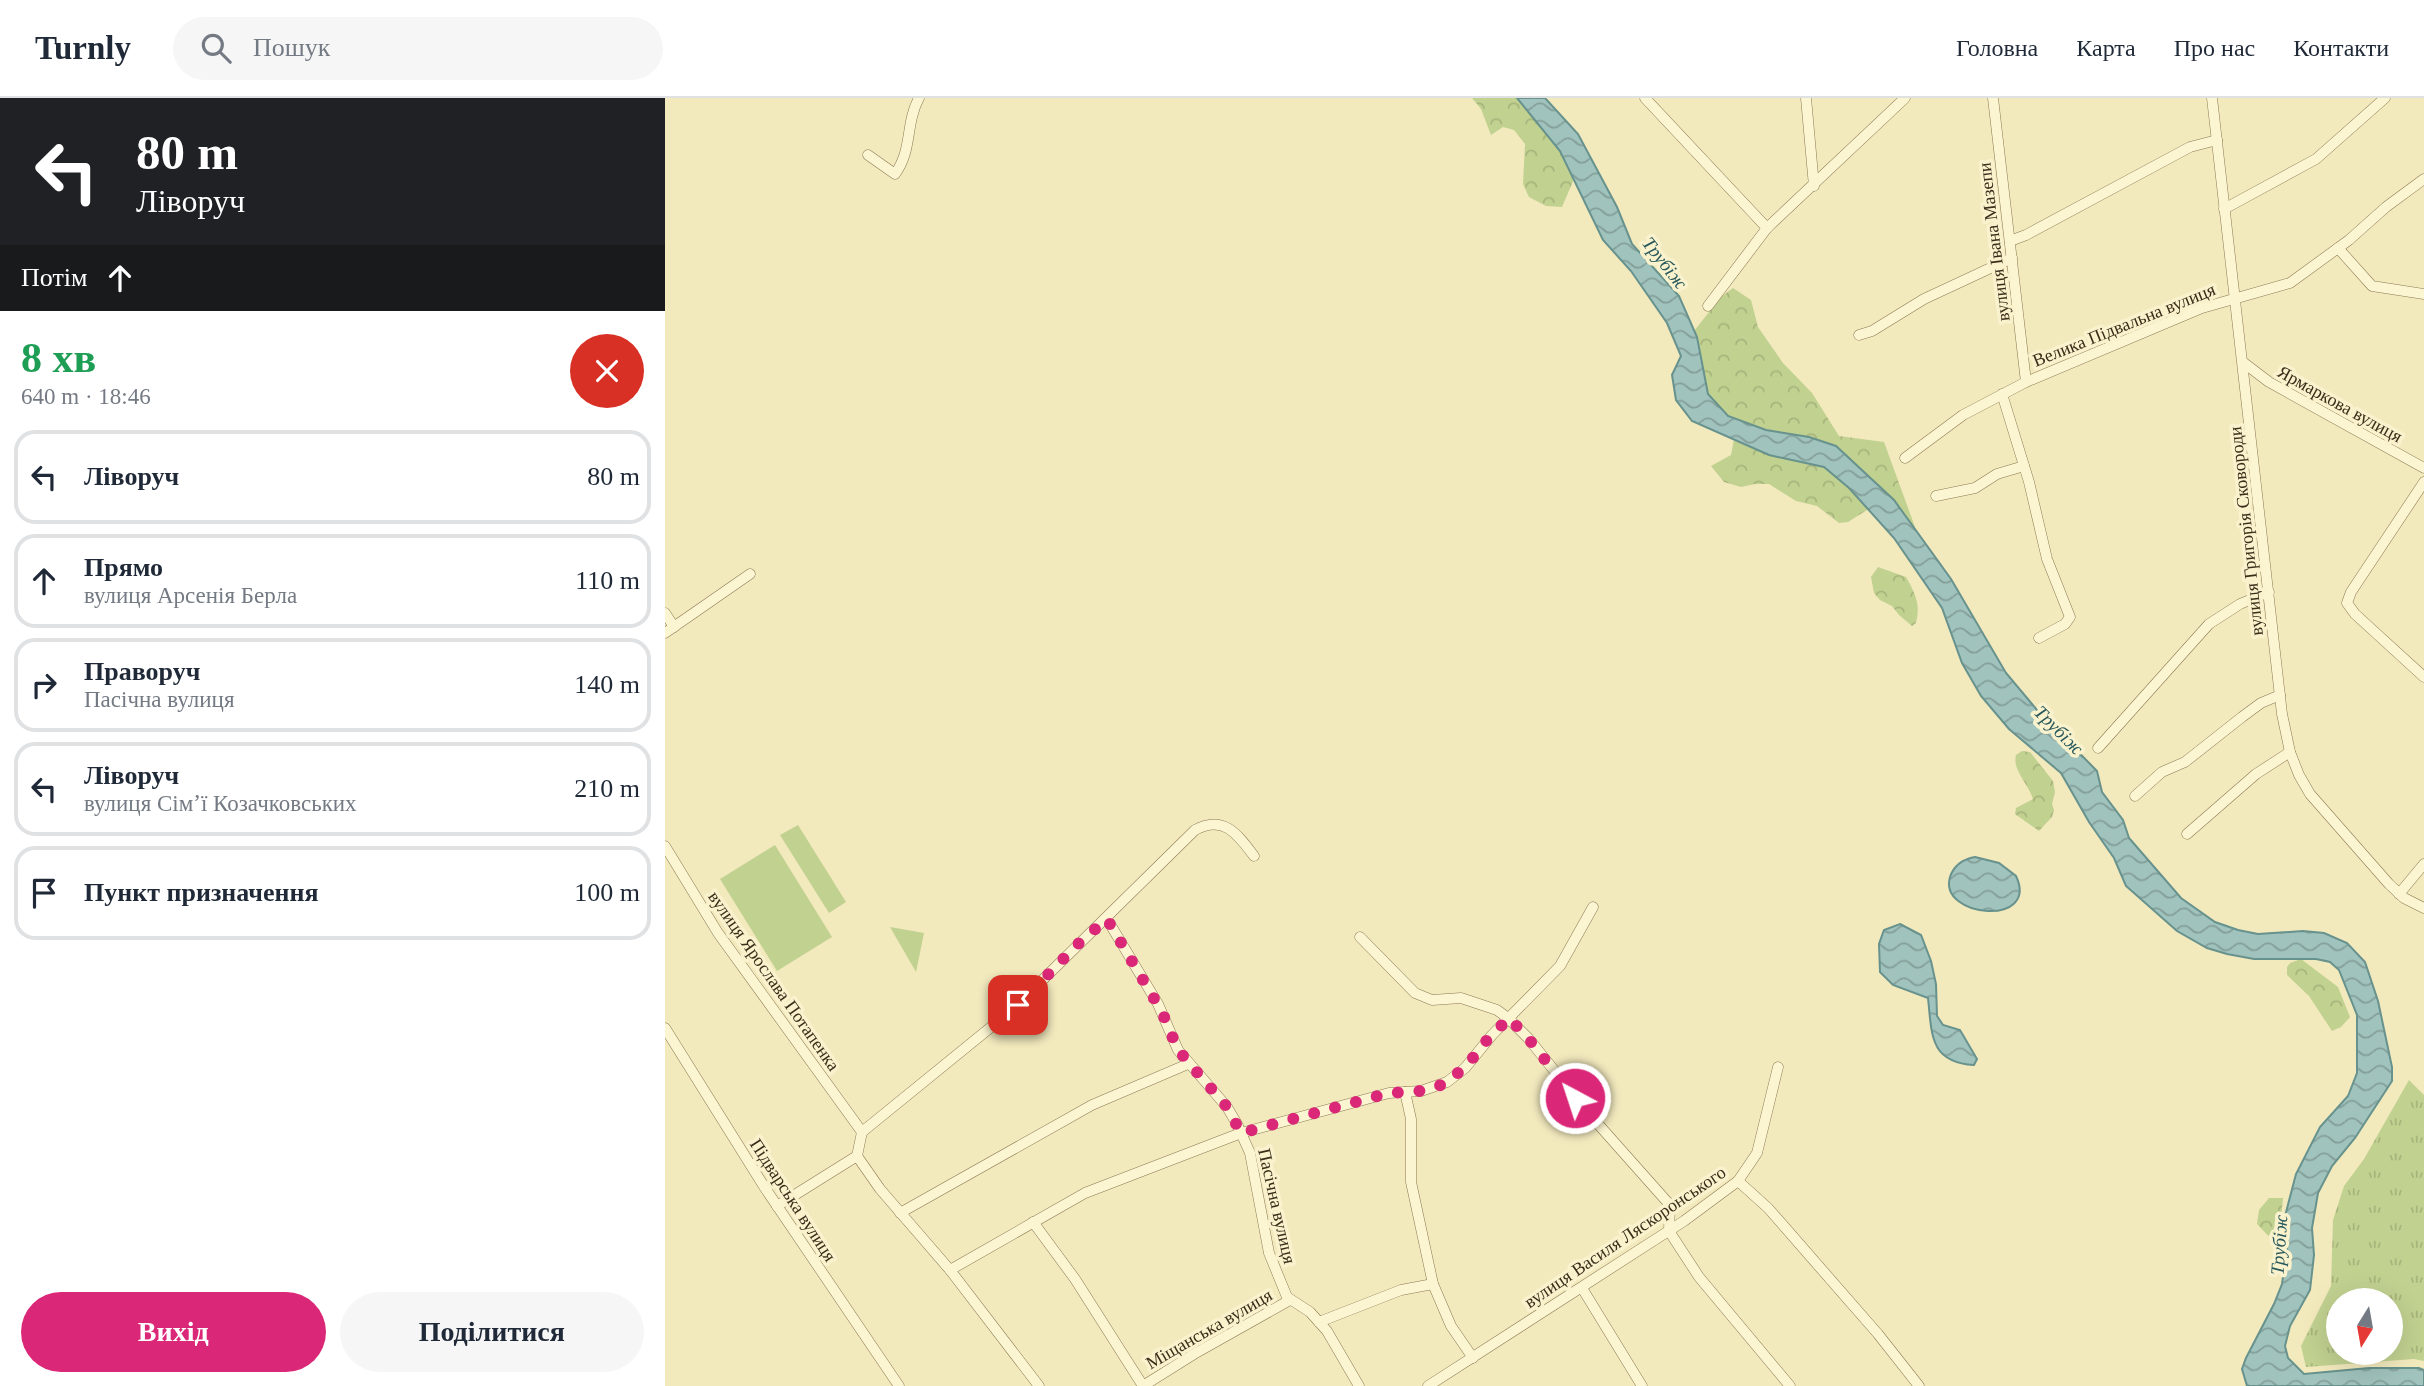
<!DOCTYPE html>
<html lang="uk">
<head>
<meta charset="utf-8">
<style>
	:root { --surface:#fff; --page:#f6f6f7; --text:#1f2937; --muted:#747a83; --line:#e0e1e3; --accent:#db2777 }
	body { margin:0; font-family:"Times New Roman",serif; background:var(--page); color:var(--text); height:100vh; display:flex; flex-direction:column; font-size:26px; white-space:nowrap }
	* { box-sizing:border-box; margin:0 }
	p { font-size:23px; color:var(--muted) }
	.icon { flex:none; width:38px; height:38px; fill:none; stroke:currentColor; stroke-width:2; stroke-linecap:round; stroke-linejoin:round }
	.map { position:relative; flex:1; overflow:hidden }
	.details { display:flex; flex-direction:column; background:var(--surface); width:665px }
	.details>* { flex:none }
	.banner { background:#202124; color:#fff; overflow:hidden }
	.needle { width:46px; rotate:191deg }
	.controls { position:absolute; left:1661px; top:1190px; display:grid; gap:14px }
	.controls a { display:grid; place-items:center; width:77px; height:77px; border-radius:50%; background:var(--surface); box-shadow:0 7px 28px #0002; font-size:35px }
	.pin { position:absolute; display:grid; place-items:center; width:60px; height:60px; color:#fff; margin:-30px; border-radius:14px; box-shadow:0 4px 10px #0006 }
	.me { position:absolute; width:77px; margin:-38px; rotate:320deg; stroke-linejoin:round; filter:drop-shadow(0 0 5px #0008) }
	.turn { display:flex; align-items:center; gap:24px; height:147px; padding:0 21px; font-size:32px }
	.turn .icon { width:91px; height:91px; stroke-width:2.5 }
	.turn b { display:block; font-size:49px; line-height:60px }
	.then { display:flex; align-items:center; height:66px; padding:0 21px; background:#0003; gap:14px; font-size:26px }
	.round { display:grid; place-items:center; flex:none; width:74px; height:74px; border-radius:37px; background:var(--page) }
	.head { display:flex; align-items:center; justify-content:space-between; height:119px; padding:0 21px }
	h1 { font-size:42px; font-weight:800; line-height:52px; color:#1e9e55 }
	.cta { display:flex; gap:14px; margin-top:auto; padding:14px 21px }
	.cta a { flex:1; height:80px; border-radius:42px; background:var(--accent); color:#fff; font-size:28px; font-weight:800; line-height:80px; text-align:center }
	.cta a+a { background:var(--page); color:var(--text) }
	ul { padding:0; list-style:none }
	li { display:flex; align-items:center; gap:21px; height:94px; margin:0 14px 10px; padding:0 7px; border:4px solid var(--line); border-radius:21px }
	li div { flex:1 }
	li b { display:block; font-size:26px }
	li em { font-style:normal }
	header { display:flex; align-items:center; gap:42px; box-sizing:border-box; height:98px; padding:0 35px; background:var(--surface); border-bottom:2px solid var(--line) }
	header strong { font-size:33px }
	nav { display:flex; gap:38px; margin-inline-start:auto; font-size:24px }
	.search { width:490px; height:63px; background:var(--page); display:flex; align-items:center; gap:18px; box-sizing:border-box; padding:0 24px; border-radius:38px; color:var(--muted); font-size:26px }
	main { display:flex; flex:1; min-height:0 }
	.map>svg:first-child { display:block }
	.grass { fill:url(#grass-tufts); fill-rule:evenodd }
	.forest { fill:url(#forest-crowns) }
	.green { fill:#c1d190 }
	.water { fill:url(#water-waves); stroke:#67928d; stroke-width:2 }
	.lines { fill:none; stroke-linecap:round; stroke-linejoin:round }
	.minor-casing { stroke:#8c7954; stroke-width:11 }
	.minor { stroke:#fcf5d1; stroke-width:10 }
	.route { stroke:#db2777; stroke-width:12; stroke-dasharray:0 21.6 }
	.labels { text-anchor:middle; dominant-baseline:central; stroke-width:7; stroke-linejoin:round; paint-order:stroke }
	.street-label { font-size:18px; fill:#3a2e1a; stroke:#f9f2cd }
	.water-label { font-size:19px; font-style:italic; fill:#28585b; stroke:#f9f2cd }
</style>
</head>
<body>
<header>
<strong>Turnly</strong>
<div class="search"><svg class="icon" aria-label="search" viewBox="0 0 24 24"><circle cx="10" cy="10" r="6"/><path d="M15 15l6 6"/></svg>Пошук</div>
<nav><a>Головна</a><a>Карта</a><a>Про нас</a><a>Контакти</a></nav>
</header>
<main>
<section class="details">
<div class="banner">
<div class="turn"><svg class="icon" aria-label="left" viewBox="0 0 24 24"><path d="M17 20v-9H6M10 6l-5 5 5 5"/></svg><div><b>80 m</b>Ліворуч</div></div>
<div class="then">Потім<svg class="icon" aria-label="ahead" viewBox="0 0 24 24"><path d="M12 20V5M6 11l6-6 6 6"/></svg></div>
</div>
<div class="head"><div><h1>8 хв</h1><p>640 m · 18:46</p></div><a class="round" style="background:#d93025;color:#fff"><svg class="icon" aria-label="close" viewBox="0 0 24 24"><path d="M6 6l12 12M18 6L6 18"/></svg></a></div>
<ul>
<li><svg class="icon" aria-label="left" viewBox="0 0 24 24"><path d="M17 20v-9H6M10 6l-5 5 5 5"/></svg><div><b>Ліворуч</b></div><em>80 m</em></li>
<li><svg class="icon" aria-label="ahead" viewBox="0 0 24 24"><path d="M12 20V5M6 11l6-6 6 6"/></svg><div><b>Прямо</b><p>вулиця Арсенія Берла</p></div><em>110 m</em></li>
<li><svg class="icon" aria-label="right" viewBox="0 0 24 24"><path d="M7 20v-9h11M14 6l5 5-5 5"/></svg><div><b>Праворуч</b><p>Пасічна вулиця</p></div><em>140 m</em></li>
<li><svg class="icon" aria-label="left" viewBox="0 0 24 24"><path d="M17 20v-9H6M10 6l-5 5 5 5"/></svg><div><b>Ліворуч</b><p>вулиця Сімʼї Козачковських</p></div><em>210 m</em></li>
<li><svg class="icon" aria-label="arrive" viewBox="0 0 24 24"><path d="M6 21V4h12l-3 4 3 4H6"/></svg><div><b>Пункт призначення</b></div><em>100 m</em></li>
</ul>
<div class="cta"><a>Вихід</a><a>Поділитися</a></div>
</section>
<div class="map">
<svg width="1759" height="1288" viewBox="0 0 1759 1288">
	<defs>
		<pattern id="grass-tufts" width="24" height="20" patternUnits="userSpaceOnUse" patternTransform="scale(1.75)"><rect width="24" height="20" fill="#c1d190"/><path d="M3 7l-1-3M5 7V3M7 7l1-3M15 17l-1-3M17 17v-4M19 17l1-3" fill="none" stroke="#a7b47c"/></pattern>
		<pattern id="forest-crowns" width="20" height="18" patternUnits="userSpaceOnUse" patternTransform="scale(1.75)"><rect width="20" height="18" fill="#c1d190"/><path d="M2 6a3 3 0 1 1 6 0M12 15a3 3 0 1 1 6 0" fill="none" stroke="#a7b47c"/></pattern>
		<pattern id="water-waves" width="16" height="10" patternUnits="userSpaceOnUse" patternTransform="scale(1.75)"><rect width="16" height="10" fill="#a1c3bd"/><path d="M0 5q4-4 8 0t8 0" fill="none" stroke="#849f99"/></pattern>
	</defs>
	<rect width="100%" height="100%" fill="#f2e9bd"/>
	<!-- grass -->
	<path class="grass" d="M1744,982l15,15v266l-10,-2 -108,8 -5,-21 30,-60 2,-66 11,-34 20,-27zM1726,1202v53h-53v-53z"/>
	<!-- forest -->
	<g class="forest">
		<polygon points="807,0 852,0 895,53 909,81 897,109 881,108 864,99 858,86 860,46 849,32 838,29 826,37 816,11"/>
		<polygon points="1068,190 1086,202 1093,229 1118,265 1147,295 1174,338 1219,344 1250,429 1202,412 1183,424 1174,425 1152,408 1131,403 1104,386 1090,386 1076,389 1059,384 1046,368 1066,357 1069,341 1063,318 1043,296 1029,233 1056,199"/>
		<path d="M1213,469l28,10c9,16 15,27 10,46l-4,3 -13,-11 -7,-9 -12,-6 -6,-7 -3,-16z"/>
		<path d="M1357,653l8,1 23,29 2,11 -3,12 2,6 -2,7 -13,14 -24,-17 1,-6 17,-9c-5,-16 -21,-29 -17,-44z"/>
		<polygon points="1636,861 1673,889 1685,919 1676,929 1667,933 1644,898 1622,877 1622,869 1625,865"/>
		<polygon points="1604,1100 1618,1100 1615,1130 1620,1145 1612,1147 1592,1126 1594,1112"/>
	</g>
	<!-- green -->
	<g class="green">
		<polygon points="133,727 181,804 164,815 115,737"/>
		<polygon points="110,747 167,839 112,873 55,781"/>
		<polygon points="225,829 259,835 251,874"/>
	</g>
	<!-- water -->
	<g class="water">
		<polygon points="852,0 880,0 913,36 952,109 967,146 1014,198 1032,239 1043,296 1063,318 1101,332 1144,339 1171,348 1229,402 1286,481 1341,575 1372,612 1432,673 1437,694 1458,722 1464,740 1516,800 1550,824 1573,832 1593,836 1638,833 1659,835 1682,845 1700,864 1713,903 1727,969 1727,983 1690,1040 1667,1068 1653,1095 1647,1130 1649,1157 1645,1192 1625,1228 1620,1248 1623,1260 1639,1276 1704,1270 1754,1270 1759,1272 1759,1288 1582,1288 1577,1271 1581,1260 1609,1206 1617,1186 1623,1144 1619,1122 1631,1076 1655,1029 1683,998 1692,975 1692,917 1674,872 1665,864 1651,861 1589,861 1562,856 1542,850 1512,833 1461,788 1449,760 1424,724 1396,675 1344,631 1316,598 1297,565 1277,510 1229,440 1184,390 1159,369 1104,357 1027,323 1011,302 1007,277 1016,258 1002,225 966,173 938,142 895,53"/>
		<path d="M1310,759l24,6 17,13c24,51 -78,42 -66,1 4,-12 14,-18 25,-20z"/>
		<path d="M1235,826l21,11 10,26 5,23 1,32 6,9 17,5 17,29 -3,6c-45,-3 -42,-31 -46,-67l-35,-13 -13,-13 -1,-28 5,-14z"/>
	</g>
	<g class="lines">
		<defs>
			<g id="minor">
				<polyline points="980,0 1102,130"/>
				<polyline points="1141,0 1149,88"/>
				<polyline points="1328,0 1361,284"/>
				<polyline points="1547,0 1617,616 1625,654 1634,677 1645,696 1724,786 1739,800 1759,810"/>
				<path d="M203,57l27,19c18,-25 10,-50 24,-76"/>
				<polyline points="1559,111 1651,61 1720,0"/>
				<polyline points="1345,143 1361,137 1525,49 1552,42"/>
				<polyline points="1673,150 1707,188 1759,196"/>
				<polyline points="1043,208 1102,130 1240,0"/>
				<polyline points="1194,237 1207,233 1259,201 1347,160"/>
				<polyline points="1579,265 1604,284 1759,370"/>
				<polyline points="1337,296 1364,384 1382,461 1405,519 1400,526 1374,540"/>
				<polyline points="1240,360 1298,317 1361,284 1537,210 1625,185 1684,142 1721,109 1759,81"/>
				<polyline points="1759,384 1686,494 1682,505 1690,516 1759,579"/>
				<polyline points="1271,398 1310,390 1332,376 1359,368"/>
				<polyline points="0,515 9,529"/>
				<polyline points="0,535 85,476"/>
				<polyline points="1433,650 1544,526 1575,506 1604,494"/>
				<polyline points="1470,698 1497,674 1520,664 1577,619 1596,605 1615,597"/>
				<polyline points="1522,736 1591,676 1625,654"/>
				<polyline points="0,748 53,835 197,1034"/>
				<polyline points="1734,796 1759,766"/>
				<polyline points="442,821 493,906 513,952 562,1009 572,1026 585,1055 604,1155 622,1199 645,1214 662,1233 694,1288"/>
				<polyline points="695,839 750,895 767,902 796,900 832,912 843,920 863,940 925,1017 1005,1107 1004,1133 1034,1179 1125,1288"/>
				<polyline points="0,930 100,1090 234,1288"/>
				<polyline points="740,994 746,1021 746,1084 768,1186 786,1228 808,1260"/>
				<path d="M197,1034l150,-122 183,-180c29,-16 43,5 59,26"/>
				<polyline points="192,1058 215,1091 285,1172 374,1288"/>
				<polyline points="1073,1083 1103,1110 1213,1236 1254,1288"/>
				<polyline points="112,1108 192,1058 197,1034"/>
				<polyline points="235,1115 427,1007 523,966"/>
				<polyline points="368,1124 410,1181 478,1288 529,1256 625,1202"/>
				<polyline points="285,1172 420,1095 576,1035 724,995 756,993 782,984 800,970 827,937 895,868 928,809"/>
				<polyline points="917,1190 977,1288"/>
				<polyline points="654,1224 736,1192 768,1186"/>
				<polyline points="763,1288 1019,1123 1073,1083 1092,1055 1113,969"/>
			</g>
		</defs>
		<!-- minor casing -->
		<use href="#minor" class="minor-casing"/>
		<!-- minor -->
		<use href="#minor" class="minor"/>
	</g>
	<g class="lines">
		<!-- route -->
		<polyline class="route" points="353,907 415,844 442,821 497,914 513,952 562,1009 576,1035 724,995 756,993 774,988 800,970 822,942 844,920 863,940 910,1000"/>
	</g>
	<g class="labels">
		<!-- street labels -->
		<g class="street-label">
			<text transform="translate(1329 144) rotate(-97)">вулиця Івана Мазепи</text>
			<text transform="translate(1459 227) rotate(-22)">Велика Підвальна вулиця</text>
			<text transform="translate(1675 306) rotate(29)">Ярмаркова вулиця</text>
			<text transform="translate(1581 433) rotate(-96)">вулиця Григорія Сковороди</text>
			<text transform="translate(109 883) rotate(55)">вулиця Ярослава Потапенка</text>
			<text transform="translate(128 1102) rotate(57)">Підварська вулиця</text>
			<text transform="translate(612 1108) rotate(77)">Пасічна вулиця</text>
			<text transform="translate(960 1139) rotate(-34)">вулиця Василя Ляскоронського</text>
			<text transform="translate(544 1231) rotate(-30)">Міщанська вулиця</text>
		</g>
		<!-- water labels -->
		<g class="water-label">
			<text transform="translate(1000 165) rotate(52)">Трубіж</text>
			<text transform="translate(1394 632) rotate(45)">Трубіж</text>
			<text transform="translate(1614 1147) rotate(-86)">Трубіж</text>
		</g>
	</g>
</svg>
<div class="controls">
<a><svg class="needle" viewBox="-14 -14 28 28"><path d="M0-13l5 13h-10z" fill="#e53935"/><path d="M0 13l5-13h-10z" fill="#747a83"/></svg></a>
</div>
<div class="pin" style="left:353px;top:907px;background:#d93025"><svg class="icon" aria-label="arrive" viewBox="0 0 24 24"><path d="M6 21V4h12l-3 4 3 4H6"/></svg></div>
<svg class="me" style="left:910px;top:1000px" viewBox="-20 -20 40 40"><circle r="17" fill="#db2777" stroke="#fff" stroke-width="3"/><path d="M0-11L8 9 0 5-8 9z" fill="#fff"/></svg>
</div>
</main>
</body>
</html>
